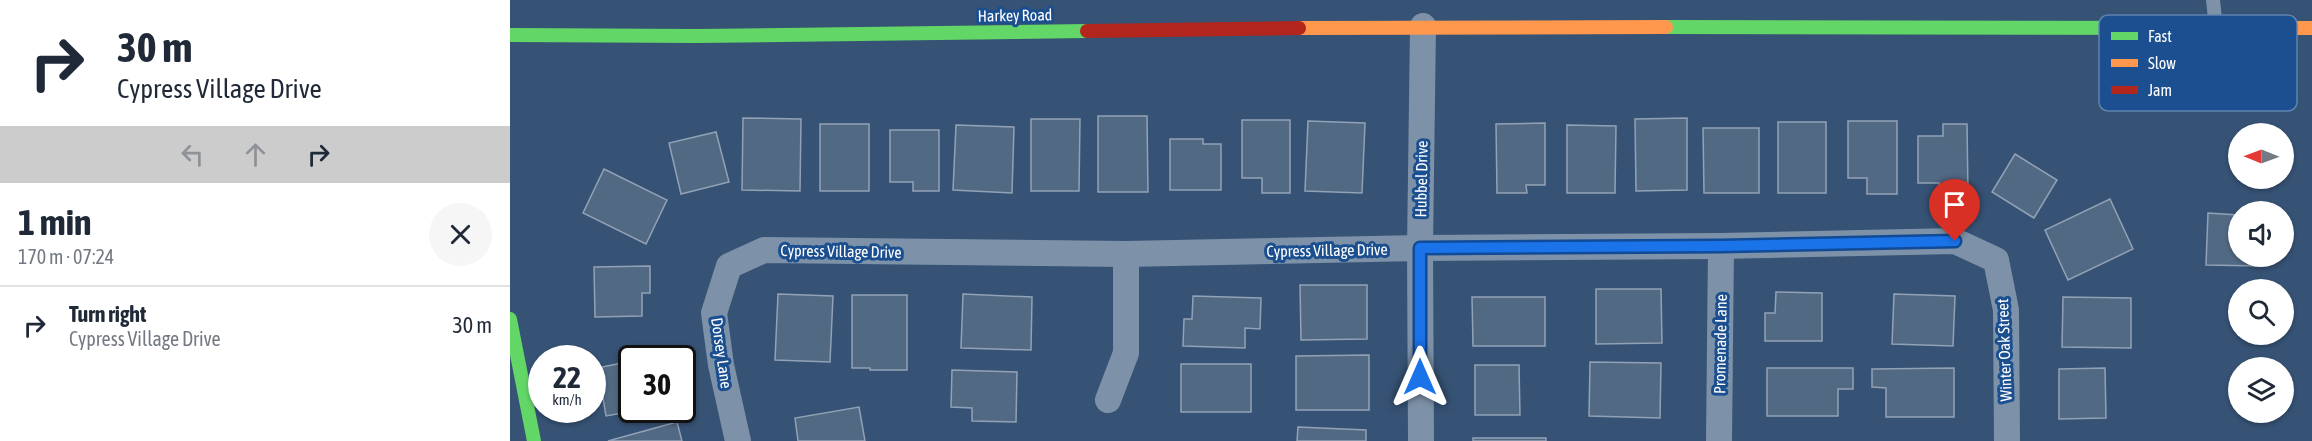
<!DOCTYPE html>
<html lang="en">
<head>
<meta charset="utf-8">
<style>
	:root { --surface:#fff; --page:#f6f6f7; --text:#1f2937; --muted:#747a83; --line:#e0e1e3 }
	body { margin:0; font-family:"Asap Condensed",sans-serif; background:var(--page); color:var(--text); height:100vh; display:flex; flex-direction:column; font-size:22px; white-space:nowrap }
	* { box-sizing:border-box; margin:0 }
	p { font-size:20px; color:var(--muted) }
	.icon { flex:none; width:33px; height:33px; fill:none; stroke:currentColor; stroke-width:2; stroke-linecap:round; stroke-linejoin:round }
	.map { position:relative; flex:1; overflow:hidden }
	.panel { display:flex; flex-direction:column; background:var(--surface); width:510px }
	.panel>* { flex:none }
	.top-card { background:#fff; color:var(--text); overflow:hidden }
	.needle { width:39px; rotate:271deg }
	.tools { position:absolute; left:1718px; top:123px; display:grid; gap:12px }
	.tools a { display:grid; place-items:center; width:66px; height:66px; border-radius:50%; background:var(--surface); box-shadow:0 2px 4px #0004; font-size:30px }
	.speed { position:absolute; left:18px; top:345px; display:flex; gap:12px; font-size:30px; font-weight:700; text-align:center }
	.speed>* { display:grid; place-content:center; width:78px; height:78px; border-radius:50%; background:var(--surface); box-shadow:0 2px 4px #0004; line-height:1 }
	.speed small { font-size:15px; font-weight:400 }
	.speed .limit { border:3px solid #111; border-radius:9px; background:#fff; color:#111 }
	.pin { position:absolute; display:grid; place-items:center; width:51px; height:51px; color:#fff; margin:-62px -26px; border-radius:50% 50% 50% 0; rotate:-45deg; box-shadow:0 0 6px #0007 }
	.pin .icon { rotate:45deg }
	.me { position:absolute; width:66px; margin:-33px; rotate:0deg; stroke-linejoin:round; filter:drop-shadow(0 0 4px #0008) }
	.turn { display:flex; align-items:center; gap:21px; height:126px; padding:0 18px; font-size:27px }
	.turn .icon { width:78px; height:78px; stroke-width:2.5 }
	.turn b { display:block; font-size:42px; line-height:51px }
	.lanes { display:flex; align-items:center; height:57px; padding:0 18px; background:#0003; justify-content:center; gap:30px; direction:ltr }
	.lanes .off { opacity:.35 }
	.round { display:grid; place-items:center; flex:none; width:63px; height:63px; border-radius:32px; background:var(--page) }
	.summary { display:flex; align-items:center; justify-content:space-between; height:102px; padding:0 18px }
	h1 { font-size:36px; font-weight:700; line-height:45px }
	ul { padding:0; list-style:none }
	li { display:flex; align-items:center; gap:18px; height:78px; padding:0 18px; border-top:2px solid var(--line) }
	li div { flex:1 }
	li b { display:block; font-size:22px }
	li em { font-style:normal }
	main { display:flex; flex:1; min-height:0 }
	.map>svg:first-child { display:block }
	.building { fill:#526984; stroke:#92a2b6; stroke-width:1.5 }
	.lines { fill:none; stroke-linecap:round; stroke-linejoin:round }
	.lane { stroke:#7d92a8; stroke-width:14 }
	.street { stroke:#7d92a8; stroke-width:26 }
	.fast { stroke:#63d668; stroke-width:14 }
	.slow { stroke:#ff974d; stroke-width:14 }
	.jam { stroke:#b3261e; stroke-width:14 }
	.route-casing { stroke:#114b97; stroke-width:15 }
	.route { stroke:#1a73e8; stroke-width:10 }
	.labels { text-anchor:middle; dominant-baseline:central; stroke-width:6; stroke-linejoin:round; paint-order:stroke }
	.street-label { font-size:16px; fill:#fff; stroke:#1b4f8f }
	.key { fill:#1b4f8f; stroke:#5f84b1; stroke-width:1.5 }
	.key-label { font-size:16px; fill:#fff }
</style>
</head>
<body>
<main>
<section class="panel">
<div class="top-card">
<div class="turn"><svg class="icon" aria-label="right" viewBox="0 0 24 24"><path d="M7 20v-9h11M14 6l5 5-5 5"/></svg><div><b>30 m</b>Cypress Village Drive</div></div>
<div class="lanes"><svg class="icon off" aria-label="left" viewBox="0 0 24 24"><path d="M17 20v-9H6M10 6l-5 5 5 5"/></svg><svg class="icon off" aria-label="ahead" viewBox="0 0 24 24"><path d="M12 20V5M6 11l6-6 6 6"/></svg><svg class="icon" aria-label="right" viewBox="0 0 24 24"><path d="M7 20v-9h11M14 6l5 5-5 5"/></svg></div>
</div>
<div class="summary"><div><h1>1 min</h1><p>170 m · 07:24</p></div><a class="round"><svg class="icon" aria-label="close" viewBox="0 0 24 24"><path d="M6 6l12 12M18 6L6 18"/></svg></a></div>
<ul>
<li><svg class="icon" aria-label="right" viewBox="0 0 24 24"><path d="M7 20v-9h11M14 6l5 5-5 5"/></svg><div><b>Turn right</b><p>Cypress Village Drive</p></div><em>30 m</em></li>
</ul>
</section>
<div class="map">
<svg width="1802" height="441" viewBox="0 0 1802 441">
	<rect width="100%" height="100%" fill="#365274"/>
	<!-- building -->
	<g class="building">
		<polygon points="588,116 637,116 638,192 588,192"/>
		<polygon points="233,118 291,119 290,191 232,190"/>
		<polygon points="1177,118 1177,190 1126,191 1125,119"/>
		<polygon points="521,119 570,119 569,191 521,191"/>
		<polygon points="732,120 780,120 780,193 752,193 752,178 732,178"/>
		<polygon points="798,121 855,123 852,193 795,191"/>
		<polygon points="1338,121 1387,121 1387,194 1357,194 1357,178 1338,178"/>
		<rect x="1268" y="122" width="48" height="71"/>
		<polygon points="1035,123 1035,185 1016,185 1017,193 987,193 986,124"/>
		<rect x="310" y="124" width="49" height="67"/>
		<polygon points="1433,124 1457,124 1458,193 1429,194 1429,183 1408,183 1408,136 1433,136"/>
		<polygon points="446,125 504,127 502,193 443,190"/>
		<polygon points="1057,125 1106,126 1105,193 1057,193"/>
		<polygon points="1193,128 1249,128 1249,193 1194,193"/>
		<polygon points="380,130 429,130 429,191 403,191 403,182 380,182"/>
		<polygon points="206,132 219,182 171,194 159,143"/>
		<polygon points="660,139 693,139 693,144 711,144 711,190 660,190"/>
		<polygon points="1505,154 1547,180 1524,218 1482,192"/>
		<polygon points="94,169 157,200 136,244 73,213"/>
		<polygon points="1600,199 1623,249 1558,280 1535,230"/>
		<polygon points="1698,213 1728,215 1728,256 1750,256 1750,266 1696,265"/>
		<polygon points="140,266 140,293 132,293 132,316 85,317 84,267"/>
		<polygon points="790,285 857,285 857,339 791,340"/>
		<polygon points="1086,289 1151,289 1152,343 1086,344"/>
		<polygon points="1266,292 1312,293 1312,341 1255,341 1255,313 1265,313"/>
		<polygon points="268,294 323,296 320,362 265,360"/>
		<polygon points="453,294 522,297 521,350 451,348"/>
		<polygon points="1384,294 1445,296 1443,346 1382,344"/>
		<polygon points="342,295 397,295 397,370 360,370 360,368 342,368"/>
		<polygon points="683,296 751,298 750,329 735,328 735,348 673,346 674,319 682,319"/>
		<polygon points="962,297 1035,297 1035,346 963,346"/>
		<polygon points="1553,297 1621,298 1621,348 1552,347"/>
		<polygon points="859,355 859,410 786,410 786,356"/>
		<polygon points="122,361 122,410 129,410 96,416 93,398 84,400 82,369"/>
		<polygon points="1080,362 1151,363 1150,418 1079,416"/>
		<rect x="671" y="364" width="70" height="48"/>
		<polygon points="965,365 1009,365 1010,415 965,415"/>
		<polygon points="1257,368 1343,368 1343,389 1328,389 1328,416 1257,416"/>
		<polygon points="1444,368 1444,417 1376,417 1376,388 1362,387 1362,369"/>
		<polygon points="1595,368 1596,418 1549,419 1549,369"/>
		<polygon points="442,370 507,372 506,422 462,421 462,408 441,407"/>
		<polygon points="349,407 355,441 288,441 285,418"/>
		<polygon points="167,422 172,441 98,441"/>
		<polygon points="788,427 856,430 856,441 787,441"/>
		<rect x="963" y="438" width="73" height="3"/>
	</g>
	<g class="lines">
		<!-- lane -->
		<polyline class="lane" points="1703,0 1706,28"/>
		<!-- street -->
		<g class="street">
			<polyline points="598,400 616,353 616,254"/>
			<polyline points="228,441 211,365 204,313 219,266 254,250 616,254 910,248 1211,246 1445,241 1486,260 1496,310 1497,441"/>
			<polyline points="911,441 910,248 913,26"/>
			<polyline points="1209,441 1211,246"/>
		</g>
		<!-- fast -->
		<g class="fast">
			<polyline points="1156,27 1687,28"/>
			<polyline points="0,35 187,36 577,31"/>
			<polyline points="0,319 24,441"/>
		</g>
		<!-- slow -->
		<g class="slow">
			<polyline points="789,28 1156,27"/>
			<polyline points="1687,28 1802,28"/>
		</g>
		<!-- jam -->
		<polyline class="jam" points="577,31 789,28"/>
	</g>
	<g class="lines">
		<defs>
			<polyline id="route" points="910,377 910,248 1211,246 1445,241"/>
		</defs>
		<!-- route casing -->
		<use href="#route" class="route-casing"/>
		<!-- route -->
		<use href="#route" class="route"/>
	</g>
	<g class="labels">
		<!-- street labels -->
		<g class="street-label">
			<text transform="translate(505 15) rotate(-1)">Harkey Road</text>
			<text transform="translate(911 179) rotate(-89)">Hubbel Drive</text>
			<text transform="translate(817 250) rotate(-1)">Cypress Village Drive</text>
			<text transform="translate(331 251) rotate(1)">Cypress Village Drive</text>
			<text transform="translate(1210 344) rotate(-89)">Promenade Lane</text>
			<text transform="translate(1494 350) rotate(-92)">Winter Oak Street</text>
			<text transform="translate(212 353) rotate(82)">Dorsey Lane</text>
		</g>
	</g>
	<!-- legend -->
	<rect x="1589" y="15" width="198" height="96" rx="9" class="key"/>
	<rect x="1601" y="32" width="27" height="8" fill="#63d668"/>
	<rect x="1601" y="59" width="27" height="8" fill="#ff974d"/>
	<rect x="1601" y="86" width="27" height="8" fill="#b3261e"/>
	<g class="key-label">
		<text x="1638" y="42">Fast</text>
		<text x="1638" y="69">Slow</text>
		<text x="1638" y="96">Jam</text>
	</g>
</svg>
<div class="tools">
<a><svg class="needle" viewBox="-14 -14 28 28"><path d="M0-13l5 13h-10z" fill="#e53935"/><path d="M0 13l5-13h-10z" fill="#747a83"/></svg></a>
<a><svg class="icon" aria-label="sound" viewBox="0 0 24 24"><path d="M4 9h4l5-4v14l-5-4H4zM17 9q2 3 0 6"/></svg></a>
<a><svg class="icon" aria-label="search" viewBox="0 0 24 24"><circle cx="10" cy="10" r="6"/><path d="M15 15l6 6"/></svg></a>
<a><svg class="icon" aria-label="layers" viewBox="0 0 24 24"><path d="M12 4l9 5-9 5-9-5zM3 14l9 5 9-5"/></svg></a>
</div>
<div class="speed"><div>22<small>km/h</small></div><div class="limit">30</div></div>
<div class="pin" style="left:1445px;top:241px;background:#d93025"><svg class="icon" aria-label="arrive" viewBox="0 0 24 24"><path d="M6 21V4h12l-3 4 3 4H6"/></svg></div>
<svg class="me" style="left:910px;top:377px" viewBox="-20 -20 40 40"><path d="M0-17L14 15 0 8-14 15z" fill="#1a73e8" stroke="#fff" stroke-width="4"/></svg>
</div>
</main>
</body>
</html>
